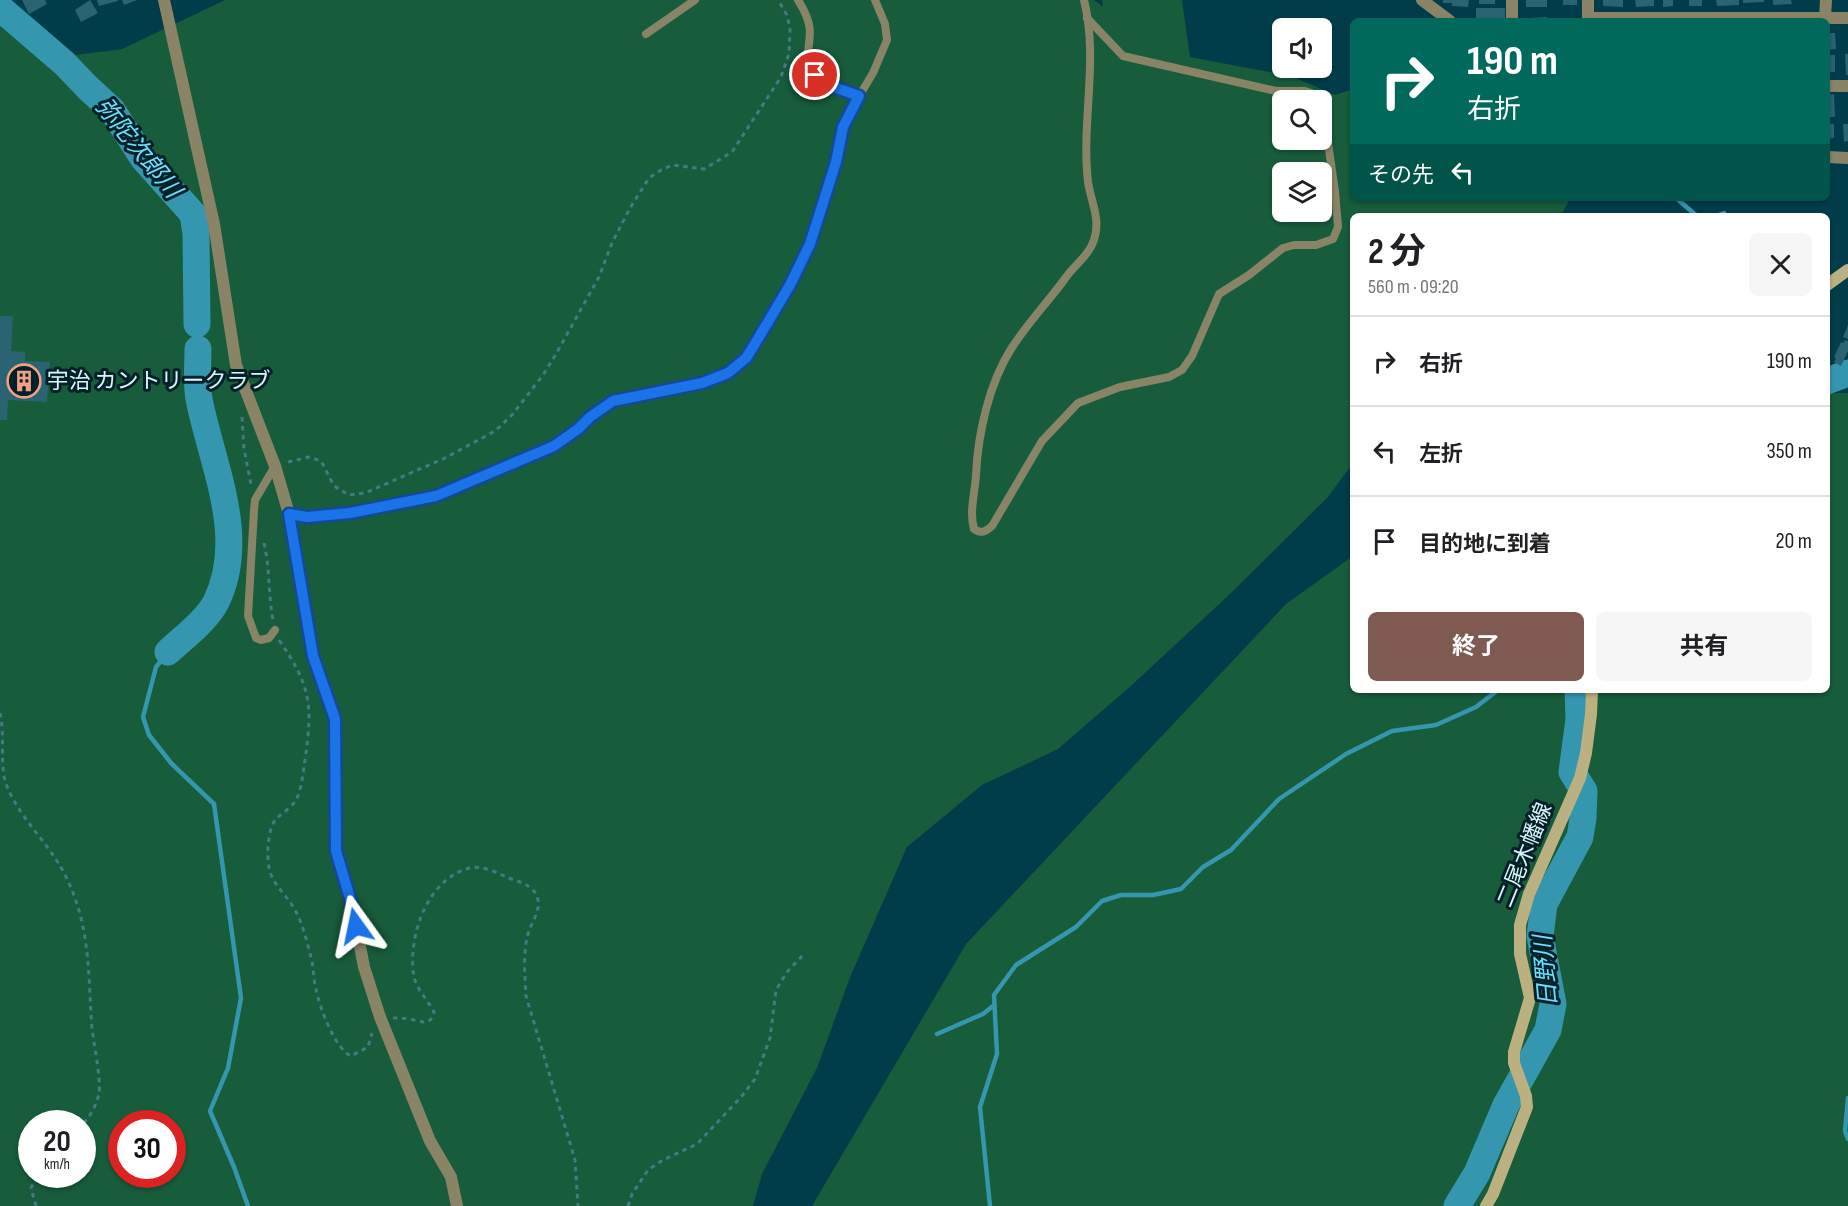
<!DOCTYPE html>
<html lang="ja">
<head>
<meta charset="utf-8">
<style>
	:root { --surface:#fff; --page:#f6f6f6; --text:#202124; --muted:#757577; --line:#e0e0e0; --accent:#7f5a50 }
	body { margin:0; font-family:"Sofia Sans Condensed","Noto Sans JP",sans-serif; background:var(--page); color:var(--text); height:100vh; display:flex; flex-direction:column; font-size:22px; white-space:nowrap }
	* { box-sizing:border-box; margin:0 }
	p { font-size:20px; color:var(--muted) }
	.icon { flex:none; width:33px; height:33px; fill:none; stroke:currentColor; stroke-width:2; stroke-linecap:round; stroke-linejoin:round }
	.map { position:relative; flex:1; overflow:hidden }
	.side { position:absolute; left:1350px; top:213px; width:480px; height:480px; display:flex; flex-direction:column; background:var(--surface); border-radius:9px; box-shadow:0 2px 4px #0004 }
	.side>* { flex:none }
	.hud { position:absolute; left:1350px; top:18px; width:480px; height:183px; border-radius:9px; box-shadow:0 2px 4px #0004; background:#00695c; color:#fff; overflow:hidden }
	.tools { position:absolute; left:1272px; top:18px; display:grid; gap:12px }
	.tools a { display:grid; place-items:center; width:60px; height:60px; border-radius:9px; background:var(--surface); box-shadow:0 2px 4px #0004; font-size:30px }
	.speed { position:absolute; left:18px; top:1110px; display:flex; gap:12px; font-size:30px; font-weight:700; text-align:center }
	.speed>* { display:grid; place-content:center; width:78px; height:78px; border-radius:50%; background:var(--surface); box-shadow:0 2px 4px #0004; line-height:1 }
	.speed small { font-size:15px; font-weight:400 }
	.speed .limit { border:9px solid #d22; background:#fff; color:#111 }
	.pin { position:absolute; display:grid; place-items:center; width:51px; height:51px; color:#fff; margin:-26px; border:3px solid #fff; border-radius:50%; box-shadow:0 2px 6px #0007 }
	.me { position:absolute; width:66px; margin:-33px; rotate:348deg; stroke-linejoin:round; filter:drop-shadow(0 0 4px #0008) }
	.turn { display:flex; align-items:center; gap:21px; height:126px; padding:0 18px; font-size:27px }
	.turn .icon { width:78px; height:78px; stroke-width:2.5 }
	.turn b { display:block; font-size:42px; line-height:51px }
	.then { display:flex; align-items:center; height:57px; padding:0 18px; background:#0003; gap:12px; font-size:22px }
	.round { display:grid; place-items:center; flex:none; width:63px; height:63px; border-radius:9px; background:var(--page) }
	.overview { display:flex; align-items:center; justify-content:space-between; height:102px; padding:0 18px }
	h1 { font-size:36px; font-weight:700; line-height:45px }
	.button { display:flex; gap:12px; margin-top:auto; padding:12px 18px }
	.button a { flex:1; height:69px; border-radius:9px; background:var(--accent); color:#fff; font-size:24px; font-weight:700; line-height:69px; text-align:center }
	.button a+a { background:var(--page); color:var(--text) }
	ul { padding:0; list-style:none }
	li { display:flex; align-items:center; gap:18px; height:90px; padding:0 18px; border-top:2px solid var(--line) }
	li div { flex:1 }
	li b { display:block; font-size:22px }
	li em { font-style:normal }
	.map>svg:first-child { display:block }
	.green { fill:#175c3b; fill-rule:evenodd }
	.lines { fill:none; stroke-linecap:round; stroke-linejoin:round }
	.stream { stroke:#3496af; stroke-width:4.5 }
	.river { stroke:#3496af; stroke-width:27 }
	.building { fill:#2a6473 }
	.path { stroke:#477984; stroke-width:3; stroke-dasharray:4.5 4.5; stroke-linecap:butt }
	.lane { stroke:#8a8466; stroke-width:8 }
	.street { stroke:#8a8466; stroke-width:12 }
	.secondary { stroke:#bbb180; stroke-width:12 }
	.route-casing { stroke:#114b97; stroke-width:15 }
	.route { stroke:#1a73e8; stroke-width:10 }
	.labels { text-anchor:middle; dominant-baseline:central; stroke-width:6; stroke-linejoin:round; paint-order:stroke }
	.poi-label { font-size:22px; fill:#daf5fc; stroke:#022028; text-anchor:start }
	.street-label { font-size:22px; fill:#daf5fc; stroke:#022028 }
	.water-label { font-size:24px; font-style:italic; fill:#6adffe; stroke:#022028 }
</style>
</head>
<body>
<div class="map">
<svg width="1848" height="1206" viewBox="0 0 1848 1206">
	<rect width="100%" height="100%" fill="#003c49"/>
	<!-- green -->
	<g class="green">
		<path d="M225,0h869l9,7 -1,-7h80l8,57 101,19 44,19 18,-6v109h218l-11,18h-207v247l-25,34 -97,96 -99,92 -74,64 -76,36 -75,62 -56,128 -34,93 -55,106 -9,32h-753v-1184l43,37 79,-10zM1282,100h40v40h-40zM1282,172h40v40h-40zM32,1124h50v50h-50zM122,1124h50v50h-50z"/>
		<polygon points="1827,393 1848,393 1848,1206 812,1206 966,944 1286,604 1353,556 1353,690 1827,690"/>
	</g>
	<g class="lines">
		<!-- stream -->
		<g class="stream">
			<polyline points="1676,198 1697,216"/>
			<polyline points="1716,216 1724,213 1726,216"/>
			<polyline points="168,652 156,667 143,717 149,735 171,763 214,804 241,998 228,1068 210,1111 234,1167 248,1206"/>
			<polyline points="937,1034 983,1014 993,1006"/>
			<polyline points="1848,1098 1845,1131 1848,1139"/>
			<polyline points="990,1206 980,1107 997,1054 994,995 1016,965 1076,927 1102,901 1121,895 1153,895 1181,889 1203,867 1231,850 1279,799 1346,754 1392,731 1436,725 1476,707 1498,690"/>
		</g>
		<!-- river -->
		<g class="river">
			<polyline points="0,8 64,63 88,88 112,110 143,158 193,214 196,234 197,324"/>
			<polyline points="1827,381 1848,373"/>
			<path d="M168,652c16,-15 38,-31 48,-50 32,-65 -4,-137 -17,-203 -3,-16 -1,-34 -1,-50"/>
			<polyline points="1457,1206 1477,1173 1506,1105 1548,1030 1553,1004 1540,936 1544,904 1580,837 1583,818 1584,791 1572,772 1579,719 1578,690"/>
		</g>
	</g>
	<!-- building -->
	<g class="building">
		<polygon points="22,0 45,0 47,4 29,14"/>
		<polygon points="90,0 98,13 81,22 75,10"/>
		<polygon points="97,0 118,0 118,1 99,6"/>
		<polygon points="122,0 137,0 124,5"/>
		<polygon points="1443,0 1469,0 1468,7 1452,6 1452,3 1443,3"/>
		<rect x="1479" y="0" width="16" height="4"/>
		<rect x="1526" y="0" width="21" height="7"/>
		<rect x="1563" y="0" width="14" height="5"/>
		<polygon points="1603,0 1623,0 1623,7 1603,6"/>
		<polygon points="1635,0 1654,0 1654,6 1636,7"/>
		<polygon points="1663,0 1673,0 1673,6 1663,7"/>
		<rect x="1689" y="0" width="13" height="6"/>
		<polygon points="1716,0 1739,0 1739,5 1717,6"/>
		<polygon points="1743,0 1764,0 1764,2 1743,3"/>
		<polygon points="1773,0 1791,0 1792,4 1773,5"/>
		<rect x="1476" y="8" width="29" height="13"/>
		<polygon points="1547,17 1547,21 1529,21 1529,18"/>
		<polygon points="1827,33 1835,33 1836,49 1827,50"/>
		<polygon points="1845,54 1848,54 1848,75 1846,75"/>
		<rect x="1827" y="55" width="8" height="17"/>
		<polygon points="1834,94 1835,117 1827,117 1827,95"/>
		<polygon points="1827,124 1834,124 1834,138 1827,139"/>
		<polygon points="1843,124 1848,124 1848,141 1844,142"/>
		<polygon points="0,316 13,316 11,351 25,352 25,361 50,362 47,402 8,400 7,420 0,420"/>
		<polygon points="1848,325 1848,339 1843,337"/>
		<polygon points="1845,340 1848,341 1848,351 1841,366 1834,362 1836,358 1834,357 1841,342 1843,343"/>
	</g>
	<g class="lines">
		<!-- path -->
		<g class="path">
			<polyline points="242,417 244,449 251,484"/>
			<polyline points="288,462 309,457 321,461 334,486 349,495 365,493 445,458 495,431 512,415 543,375 556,354 599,277 612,243 630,208 649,178 661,170 673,165 704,169 732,152 781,77 789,54 790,29 787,15 778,0"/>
			<path d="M264,543c6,25 4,51 9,77"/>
			<path d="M279,640c32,46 34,65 26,120 -2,12 -3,29 -9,40 -5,8 -14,13 -20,19 -7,8 -9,29 -8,40 1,25 16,31 27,51 8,14 12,32 16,47 3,11 2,21 5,32 3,17 19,60 35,67l17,-9 4,-14"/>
			<path d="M0,713c5,22 0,47 5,68 12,36 45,62 61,96 25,50 22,99 26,152 2,15 9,50 7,64 -2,11 -9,24 -17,32"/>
			<path d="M393,1018c5,0 10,0 16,1 11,2 22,8 25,-7 -6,-12 -17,-22 -20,-35 -7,-39 13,-99 56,-109 13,-3 27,5 39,10 10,4 21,6 27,16 6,12 -1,23 -6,34 -8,21 -5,46 -4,68l49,164 3,46"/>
			<polyline points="36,1206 31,1188 38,1174"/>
			<polyline points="628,1206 632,1194 648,1170 663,1160 697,1144 741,1097 755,1079 770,1038 776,990 787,972 805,953"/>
		</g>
		<!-- lane -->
		<g class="lane">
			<path d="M798,0c17,27 12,35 8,65 15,16 32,24 53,31"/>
			<path d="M1084,0c15,60 -3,121 4,182 3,20 13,37 6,58 -5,16 -21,26 -30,40 -17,23 -37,44 -53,69 -22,35 -33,84 -35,126 -1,17 -7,37 -2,54 7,5 11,3 18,-3l50,-85 36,-38 42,-16 49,-10 13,-7 10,-14 27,-62 30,-19 34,-27 11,-3h22l17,-6 5,-12 -3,-36 -13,-89"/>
			<polyline points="1087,18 1123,56 1276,91 1305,91 1314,94 1321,100"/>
			<polyline points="646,34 695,0"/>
			<polyline points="289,514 307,517 350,513 436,496 554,446 578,429 590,417 613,401 702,383 728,373 746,358 790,285 810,244 836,162 843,127 852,108 873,73 887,40 885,24 875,0"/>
			<polyline points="275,630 269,638 261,640 256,638 248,616 254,510 255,500 275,466"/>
		</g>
		<!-- street -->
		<g class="street">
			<polyline points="164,0 214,224 236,365 275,466 289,514 313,656 335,719 336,851 352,905 364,967 380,1017 430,1141 451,1177 457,1206"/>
			<polyline points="1422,0 1450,21"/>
			<polyline points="1512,0 1512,21"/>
			<polyline points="1588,0 1588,18 1848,18"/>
			<polyline points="1825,18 1826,0"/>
			<polyline points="1827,86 1848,86"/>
			<polyline points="1827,157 1848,158"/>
		</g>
		<!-- secondary -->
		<g class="secondary">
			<polyline points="1827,285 1848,270"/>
			<polyline points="1486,1206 1493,1194 1527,1107 1526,1096 1514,1063 1514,1052 1530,998 1520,954 1520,925 1529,894 1580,778 1586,753 1591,714 1592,690"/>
		</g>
	</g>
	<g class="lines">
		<defs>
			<polyline id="route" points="356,926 352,905 336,851 335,719 313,656 289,514 307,517 350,513 436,496 554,446 578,429 590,417 613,401 702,383 728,373 746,358 753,347 790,285 810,244 836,162 843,127 859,96 831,86 815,75"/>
		</defs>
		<!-- route casing -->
		<use href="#route" class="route-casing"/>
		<!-- route -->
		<use href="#route" class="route"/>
	</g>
	<!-- icons -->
	<defs>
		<symbol id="building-ring" viewBox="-11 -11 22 22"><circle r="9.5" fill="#022028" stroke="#f39f85" stroke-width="1.5"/><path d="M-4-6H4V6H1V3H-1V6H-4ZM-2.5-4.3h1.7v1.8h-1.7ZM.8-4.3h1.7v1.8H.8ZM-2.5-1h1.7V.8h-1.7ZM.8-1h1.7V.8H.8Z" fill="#f39f85"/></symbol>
	</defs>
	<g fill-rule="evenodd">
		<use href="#building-ring" x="5" y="362" width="38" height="38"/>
	</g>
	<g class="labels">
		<!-- poi labels -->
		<g class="poi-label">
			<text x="47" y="381">宇治 カントリークラブ</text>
		</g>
		<!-- street labels -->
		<g class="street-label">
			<text transform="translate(1525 855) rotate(-68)">二尾木幡線</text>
		</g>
		<!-- water labels -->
		<g class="water-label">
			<text transform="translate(138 148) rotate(51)">弥陀次郎川</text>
			<text transform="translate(1546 971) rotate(-95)">日野川</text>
		</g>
	</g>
</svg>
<div class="tools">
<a><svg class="icon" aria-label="sound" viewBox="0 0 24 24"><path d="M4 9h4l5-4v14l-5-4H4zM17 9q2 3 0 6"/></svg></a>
<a><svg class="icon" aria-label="search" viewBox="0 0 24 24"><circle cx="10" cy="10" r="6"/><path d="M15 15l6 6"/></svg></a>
<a><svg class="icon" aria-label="layers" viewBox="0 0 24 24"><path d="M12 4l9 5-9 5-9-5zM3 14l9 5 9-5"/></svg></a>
</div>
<div class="speed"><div>20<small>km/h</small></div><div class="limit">30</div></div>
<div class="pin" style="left:815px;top:75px;background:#d93025"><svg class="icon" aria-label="arrive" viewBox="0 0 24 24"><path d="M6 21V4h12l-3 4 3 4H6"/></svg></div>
<svg class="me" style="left:356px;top:926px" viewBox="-20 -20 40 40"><path d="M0-17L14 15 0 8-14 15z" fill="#1a73e8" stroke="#fff" stroke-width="4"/></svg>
<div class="hud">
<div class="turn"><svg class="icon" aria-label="right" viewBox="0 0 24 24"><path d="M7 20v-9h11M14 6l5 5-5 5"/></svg><div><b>190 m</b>右折</div></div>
<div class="then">その先<svg class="icon" aria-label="left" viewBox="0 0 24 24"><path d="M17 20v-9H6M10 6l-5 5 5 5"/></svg></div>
</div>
<section class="side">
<div class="overview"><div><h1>2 分</h1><p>560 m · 09:20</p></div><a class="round"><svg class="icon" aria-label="close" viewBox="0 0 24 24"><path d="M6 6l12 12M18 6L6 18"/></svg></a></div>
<ul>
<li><svg class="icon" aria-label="right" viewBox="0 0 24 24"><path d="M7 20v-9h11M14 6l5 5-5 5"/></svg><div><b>右折</b></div><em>190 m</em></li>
<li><svg class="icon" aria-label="left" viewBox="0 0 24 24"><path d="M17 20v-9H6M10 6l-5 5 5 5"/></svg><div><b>左折</b></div><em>350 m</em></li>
<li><svg class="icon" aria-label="arrive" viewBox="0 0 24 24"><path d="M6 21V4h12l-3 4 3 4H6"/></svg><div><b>目的地に到着</b></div><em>20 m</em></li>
</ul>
<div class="button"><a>終了</a><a>共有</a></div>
</section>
</div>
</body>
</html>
